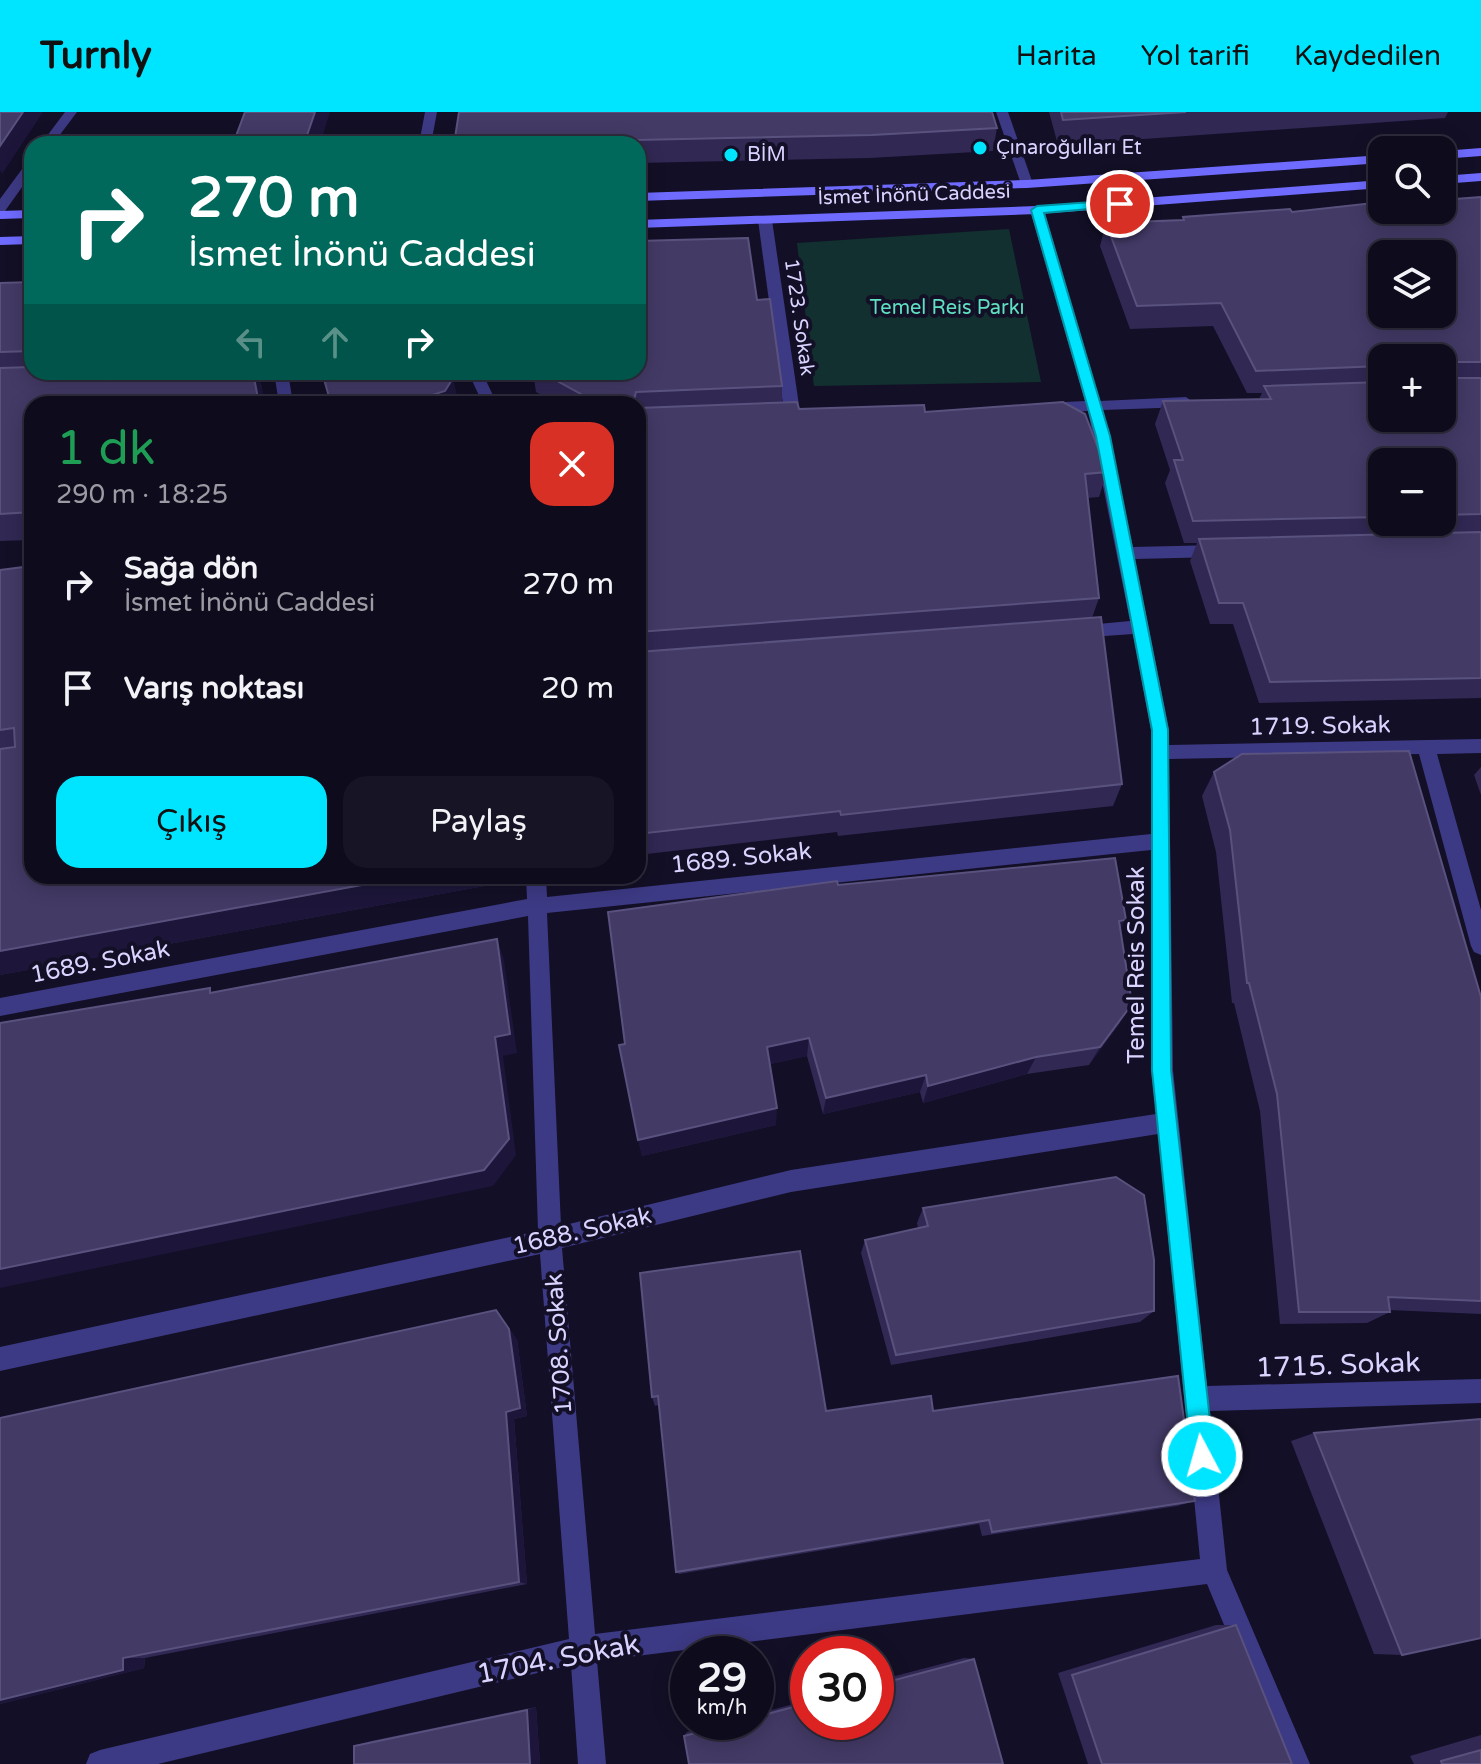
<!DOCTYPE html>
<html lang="tr">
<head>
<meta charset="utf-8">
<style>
	:root { --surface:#0e0b1c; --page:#171425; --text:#f1f3f6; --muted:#9b9ba3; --line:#2e2b3b; --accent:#00e5ff }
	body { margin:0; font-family:"Varela Round",sans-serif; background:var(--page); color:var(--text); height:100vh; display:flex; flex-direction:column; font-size:30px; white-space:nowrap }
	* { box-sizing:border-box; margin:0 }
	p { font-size:26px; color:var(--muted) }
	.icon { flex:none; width:44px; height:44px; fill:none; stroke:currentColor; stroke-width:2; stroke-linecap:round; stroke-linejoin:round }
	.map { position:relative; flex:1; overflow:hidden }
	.details { position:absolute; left:24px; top:284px; width:622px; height:488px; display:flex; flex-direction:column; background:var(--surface); border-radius:24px; box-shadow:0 4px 20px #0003,0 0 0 2px var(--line) }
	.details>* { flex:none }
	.top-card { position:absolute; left:24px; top:24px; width:622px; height:244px; border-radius:24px; box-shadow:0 4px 20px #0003,0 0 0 2px var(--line); background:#00695c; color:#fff; overflow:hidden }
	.fabs { position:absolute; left:1368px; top:24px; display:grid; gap:16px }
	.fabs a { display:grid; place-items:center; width:88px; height:88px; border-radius:16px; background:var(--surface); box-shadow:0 4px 20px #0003,0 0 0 2px var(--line); font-size:40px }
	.speed { position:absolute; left:670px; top:1524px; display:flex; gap:16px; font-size:40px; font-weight:700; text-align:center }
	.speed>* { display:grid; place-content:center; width:104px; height:104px; border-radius:50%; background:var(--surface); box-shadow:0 4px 20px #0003,0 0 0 2px var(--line); line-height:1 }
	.speed small { font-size:20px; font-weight:400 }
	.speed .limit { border:12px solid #d22; background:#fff; color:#111 }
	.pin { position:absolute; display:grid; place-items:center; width:68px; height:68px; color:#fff; margin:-34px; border:4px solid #fff; border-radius:50%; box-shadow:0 2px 8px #0007 }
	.me { position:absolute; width:88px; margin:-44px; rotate:354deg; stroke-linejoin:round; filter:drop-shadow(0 0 6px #0008) }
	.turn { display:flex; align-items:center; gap:28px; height:168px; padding:0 32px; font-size:36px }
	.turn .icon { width:104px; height:104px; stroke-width:2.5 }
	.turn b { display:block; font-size:56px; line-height:68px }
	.lanes { display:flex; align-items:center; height:76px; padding:0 32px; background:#0003; justify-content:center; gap:40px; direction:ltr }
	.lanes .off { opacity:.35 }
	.round { display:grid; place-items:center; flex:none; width:84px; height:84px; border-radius:24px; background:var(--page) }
	.head { display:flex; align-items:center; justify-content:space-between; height:136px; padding:0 32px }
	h1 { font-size:48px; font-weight:600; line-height:60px; color:#1e9e55 }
	.button { display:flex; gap:16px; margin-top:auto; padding:16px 32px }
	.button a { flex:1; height:92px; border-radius:24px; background:var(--accent); color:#111; font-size:32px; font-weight:600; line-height:92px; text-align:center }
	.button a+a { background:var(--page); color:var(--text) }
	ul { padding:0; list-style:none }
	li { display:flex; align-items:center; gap:24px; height:104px; padding:0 32px }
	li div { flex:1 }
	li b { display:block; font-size:30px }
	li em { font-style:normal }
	header { display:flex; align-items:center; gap:48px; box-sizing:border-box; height:112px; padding:0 40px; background:var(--accent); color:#111 }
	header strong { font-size:38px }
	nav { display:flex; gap:44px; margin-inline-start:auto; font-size:28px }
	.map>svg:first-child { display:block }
	.green { fill:#12302f }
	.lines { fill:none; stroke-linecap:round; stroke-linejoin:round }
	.minor { fill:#3d3a85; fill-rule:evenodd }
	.secondary { fill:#6f6bff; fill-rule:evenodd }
	.wall { fill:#312854; fill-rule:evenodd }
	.shaded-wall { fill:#1d163a }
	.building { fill:#433a66; stroke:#5a527e; stroke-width:2; fill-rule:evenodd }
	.route { fill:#00e5ff; stroke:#0095a6; stroke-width:2 }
	.poi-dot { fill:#00e5ff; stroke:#130f26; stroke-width:3 }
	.labels { text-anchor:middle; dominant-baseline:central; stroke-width:8; stroke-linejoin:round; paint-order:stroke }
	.far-poi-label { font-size:20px; fill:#d9d4ff; stroke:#130f26; text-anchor:start }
	.far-street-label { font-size:20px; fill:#d9d4ff; stroke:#130f26 }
	.far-park-label { font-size:20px; fill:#5fe0c0; stroke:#130f26 }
	.street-label { font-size:24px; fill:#d9d4ff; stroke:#130f26 }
	.near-street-label { font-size:28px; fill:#d9d4ff; stroke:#130f26 }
</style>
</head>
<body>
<header>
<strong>Turnly</strong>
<nav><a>Harita</a><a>Yol tarifi</a><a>Kaydedilen</a></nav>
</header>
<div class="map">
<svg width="1481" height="1652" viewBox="0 0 1481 1652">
	<rect width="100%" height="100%" fill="#130f26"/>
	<!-- green -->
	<polygon class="green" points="1009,117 1041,270 814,274 797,131"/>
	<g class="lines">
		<!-- minor -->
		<g class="minor">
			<polygon points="65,0 77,0 53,32 41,32"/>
			<polygon points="425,0 437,0 431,32 419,32"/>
			<polygon points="996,0 1008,0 1033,72 1032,75 1021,72"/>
			<polygon points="32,48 32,61 5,99 0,100 0,87 28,49"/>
			<path d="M1032,95l12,3 56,191 86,-4 7,5 -7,5 -83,3 30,137 85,-2 8,6 -8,6 -83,2 34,171v15l312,-6v14l-44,1 44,156v45l-7,-3 -3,-6 -52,-192 -250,5 4,311 34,316 274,-7v24l-271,8 17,159 83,194h-28l-75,-180 -610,77 9,103h-28l-7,-99 -413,99h-72l4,-10 10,-4 469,-111 -29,-385 -540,117v-24l538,-116 -10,-315 -528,100v-18l527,-99 -1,-23h20l1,21 604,-63v-104l-18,-96 -56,4 -9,-6 9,-6 53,-5 -42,-210 -42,2 -7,-5 7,-5 39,-2 -55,-191zM1151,738v220l5,44 -365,56 -230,56 -14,-313zM1158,1022l42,425 -605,75 -33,-386 229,-56z"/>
			<polygon points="765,104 772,108 801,307 793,312 785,307 758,108"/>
			<polygon points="274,260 288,260 293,292 279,292"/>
			<polygon points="468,260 482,260 497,292 483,292"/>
		</g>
		<!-- secondary -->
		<g class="secondary">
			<polygon points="1481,36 1481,44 1442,47 1442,39"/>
			<polygon points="1382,43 1382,51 1027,76 638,89 638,81 1027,68"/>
			<polygon points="1481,61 1481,69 1442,72 1442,64"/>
			<polygon points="1382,68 1382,76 1037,102 638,116 638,108 1037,94"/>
			<polygon points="32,98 32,106 0,107 0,99"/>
			<polygon points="32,124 32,132 0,133 0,125"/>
		</g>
	</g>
	<!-- wall -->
	<g class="wall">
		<polygon points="1049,0 1448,0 1445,6 1058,33"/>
		<polygon points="997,16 993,39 870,46 638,51 638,32 454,32"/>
		<path d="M1481,85v501l-222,5 -26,-79h-23l-20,-63 7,-18h-13l-19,-60 5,-13 -15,-46 8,-23 96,-2 3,-6h-15l-34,-67 -83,3 -30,-83 6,-23 77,-3v-3l109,-5 90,-2zM1382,246h60l-60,60zM1382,350h60v60h-60z"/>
		<polygon points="32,170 32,260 135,260 134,263 121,264 123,267 169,260 256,260 262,275 32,292 32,428 0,429 0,171"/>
		<polygon points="757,188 782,274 782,290 799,297 925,300 1107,360 1099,385 1087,386 1099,486 1092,506 1122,672 1113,694 838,724 837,720 638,743 638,292 558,292 536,280 533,260 638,260"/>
		<polygon points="0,458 32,764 499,764 501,771 0,863"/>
		<polygon points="1481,655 1481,683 1474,663"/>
		<polygon points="1214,660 1481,885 1481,1202 1389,1198 1390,1200 1367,1211 1280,1212 1260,999 1234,891 1232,891 1216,740 1202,684"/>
		<polygon points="838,773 1121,818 1120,911 1089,953 1027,962 923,991 920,980 823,1002 807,944 770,952 776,1013 642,1044 619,933 625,932"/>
		<polygon points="923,1096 1154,1199 1140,1210 891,1253 861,1141 865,1128 918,1116 917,1111"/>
		<polygon points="640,1161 826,1299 933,1299 1195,1389 1177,1394 982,1424 979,1412 679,1462 676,1460 659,1293 655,1294 652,1285"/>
		<polygon points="517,1227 527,1304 514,1307 527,1472 145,1546 144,1556 0,1592"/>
		<polygon points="1314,1321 1402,1543 1374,1542 1291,1329"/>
		<polygon points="1216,1513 1236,1513 1292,1652 1088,1652 1058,1561"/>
		<polygon points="964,1546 974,1547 1003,1652 689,1652 684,1624 687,1620 724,1610 756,1610 756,1602 808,1588 808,1610 876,1610 876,1569"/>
		<polygon points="536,1595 540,1652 354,1652 354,1634 371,1629"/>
		<polygon points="1481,1623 1481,1652 1414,1652 1410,1644"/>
	</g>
	<!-- shaded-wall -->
	<g class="shaded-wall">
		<polygon points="23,0 43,0 2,62 0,58 0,34"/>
		<polygon points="315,0 330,0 320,32 305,32"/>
		<polygon points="112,260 119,260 128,279 109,269"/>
		<polygon points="253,260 256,260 262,275 265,292 259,292"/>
		<polygon points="453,266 459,292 404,292"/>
		<polygon points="411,764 499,764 501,771 0,863 0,839"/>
		<polygon points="1126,808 1115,828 1119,809"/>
		<polygon points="497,827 504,848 517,941 503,944 516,1043 493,1074 0,1176 0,1157 495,925"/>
		<polygon points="1132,892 1120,911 1089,953 1100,935"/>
		<polygon points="809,926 807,944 767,953 767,935"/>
		<polygon points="1036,945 1027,962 923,991 928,974"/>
		<polygon points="926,963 920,980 823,1002 826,986"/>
		<polygon points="777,996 776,1013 642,1044 638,1028"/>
		<polygon points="496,1198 517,1227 527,1304 514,1307 527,1472 519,1470 506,1300"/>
		<polygon points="123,1546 145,1546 144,1556 0,1592 0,1588"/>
		<polygon points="536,1595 540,1652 530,1652 527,1598"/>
	</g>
	<!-- building -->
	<g class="building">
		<polygon points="0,0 23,0 0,34"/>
		<polygon points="245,0 315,0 304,32 233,32"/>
		<polygon points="459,0 992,0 997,16 872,23 454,32"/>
		<polygon points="1061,0 1186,0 1063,8"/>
		<path d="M1481,85v165h-26l-3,13 3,3h26v136l-39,1v-53h-60v55l-189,4 -19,-61h9l-20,-59 108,-2 -7,-13 118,-4v36h60v-60h-60v8l-126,5 -35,-68 -84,3 -31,-83 78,-3 -1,-3 107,-8 2,3 90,-10v8h60v-10zM1382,142h60v60h-60z"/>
		<polygon points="748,126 757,188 770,187 782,274 636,280 633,292 596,292 597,291 541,260 638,260 638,129"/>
		<polygon points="32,170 32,239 0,240 0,171"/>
		<polygon points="32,255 32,260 112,260 109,269 169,260 253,260 259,292 32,292 32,400 0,402 0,256"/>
		<polygon points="322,260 451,260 453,266 445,279 404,292 331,292"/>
		<polygon points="797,290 799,297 924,293 925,300 1063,290 1085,302 1107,360 1085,362 1099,486 638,520 638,296"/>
		<polygon points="1481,420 1481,566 1270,570 1243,491 1219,491 1199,427"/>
		<polygon points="32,454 32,764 411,764 0,839 0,637 15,635 14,616 0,618 0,458"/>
		<polygon points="1101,505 1122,672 841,703 840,699 638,722 638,540"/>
		<polygon points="1409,639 1481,885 1481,1189 1388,1185 1390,1200 1299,1200 1277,982 1249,871 1247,871 1230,718 1214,660 1242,642"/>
		<polygon points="1115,746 1126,808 1119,809 1132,892 1100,935 1036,945 928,974 926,963 826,986 809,926 767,935 777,996 638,1028 619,933 625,932 608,800 837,769 838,773"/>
		<polygon points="497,827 510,922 495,925 509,1027 484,1058 0,1157 0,911 210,876 210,881"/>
		<polygon points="1116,1065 1144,1083 1154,1148 1154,1199 896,1243 865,1128 928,1114 923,1096"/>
		<polygon points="800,1139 826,1299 931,1284 933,1299 1178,1264 1195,1389 992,1420 989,1408 676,1460 658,1284 652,1285 640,1161"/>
		<polygon points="496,1198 509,1217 520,1296 506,1300 519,1470 123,1546 123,1558 0,1588 0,1306"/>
		<polygon points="1481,1307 1481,1526 1402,1543 1314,1321"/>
		<polygon points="1236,1513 1292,1652 1102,1652 1072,1563"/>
		<polygon points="974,1547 1003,1652 689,1652 684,1624 737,1610 756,1610 756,1605 808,1591 808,1610 876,1610 876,1573"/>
		<polygon points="527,1598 530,1652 354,1652 354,1634"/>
		<polygon points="1481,1638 1481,1652 1442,1652 1441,1649"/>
	</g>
	<!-- route -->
	<polygon class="route" points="1120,88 1126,92 1124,94 1044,101 1110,324 1168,618 1171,958 1214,1344 1210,1352 1202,1356 1194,1352 1191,1344 1152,958 1152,618 1096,324 1031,98 1037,94"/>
	<!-- markers -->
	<g class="poi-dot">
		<circle cx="980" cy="36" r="8"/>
		<circle cx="731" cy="43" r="8"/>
	</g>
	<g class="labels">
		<!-- far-poi labels -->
		<g class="far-poi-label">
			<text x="996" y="36">Çınaroğulları Et</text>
			<text x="747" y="43">BİM</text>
		</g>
		<!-- far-street labels -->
		<g class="far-street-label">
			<text transform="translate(914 83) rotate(-2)">İsmet İnönü Caddesi</text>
			<text transform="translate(799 205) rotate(82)">1723. Sokak</text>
		</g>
		<!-- far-park labels -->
		<g class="far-park-label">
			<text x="947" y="196">Temel Reis Parkı</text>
		</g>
		<!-- street labels -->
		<g class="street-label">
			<text transform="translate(1320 614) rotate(-1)">1719. Sokak</text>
			<text transform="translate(741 746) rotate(-6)">1689. Sokak</text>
			<text transform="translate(100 850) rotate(-11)">1689. Sokak</text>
			<text transform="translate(1136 853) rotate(-90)">Temel Reis Sokak</text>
			<text transform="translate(582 1119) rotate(-13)">1688. Sokak</text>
			<text transform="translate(559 1232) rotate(-94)">1708. Sokak</text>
		</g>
		<!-- near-street labels -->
		<g class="near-street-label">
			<text transform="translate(1338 1253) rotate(-2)">1715. Sokak</text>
			<text transform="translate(558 1547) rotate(-11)">1704. Sokak</text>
		</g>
	</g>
</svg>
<div class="fabs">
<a><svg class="icon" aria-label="search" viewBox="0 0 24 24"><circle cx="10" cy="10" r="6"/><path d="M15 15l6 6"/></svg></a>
<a><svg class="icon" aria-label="layers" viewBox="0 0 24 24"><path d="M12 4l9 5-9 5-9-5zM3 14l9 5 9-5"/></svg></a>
<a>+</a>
<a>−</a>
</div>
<div class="speed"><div>29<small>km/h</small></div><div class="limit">30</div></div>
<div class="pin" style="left:1120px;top:92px;background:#d93025"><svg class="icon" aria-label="arrive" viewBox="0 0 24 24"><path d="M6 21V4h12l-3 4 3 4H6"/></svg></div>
<svg class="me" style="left:1202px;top:1344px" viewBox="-20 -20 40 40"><circle r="17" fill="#00e5ff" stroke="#fff" stroke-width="3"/><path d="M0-11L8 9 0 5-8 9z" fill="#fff"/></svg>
<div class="top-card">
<div class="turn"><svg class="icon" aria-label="right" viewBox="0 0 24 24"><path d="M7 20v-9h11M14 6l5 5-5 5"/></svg><div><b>270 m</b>İsmet İnönü Caddesi</div></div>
<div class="lanes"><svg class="icon off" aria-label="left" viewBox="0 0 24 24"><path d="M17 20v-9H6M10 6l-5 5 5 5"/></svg><svg class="icon off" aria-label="ahead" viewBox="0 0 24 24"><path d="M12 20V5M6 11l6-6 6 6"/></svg><svg class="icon" aria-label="right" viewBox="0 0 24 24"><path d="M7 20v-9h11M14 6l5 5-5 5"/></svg></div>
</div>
<section class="details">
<div class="head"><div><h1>1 dk</h1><p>290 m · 18:25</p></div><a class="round" style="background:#d93025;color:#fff"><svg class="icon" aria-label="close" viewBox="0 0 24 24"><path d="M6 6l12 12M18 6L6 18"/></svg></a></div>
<ul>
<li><svg class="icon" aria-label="right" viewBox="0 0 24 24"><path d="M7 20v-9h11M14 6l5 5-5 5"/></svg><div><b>Sağa dön</b><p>İsmet İnönü Caddesi</p></div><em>270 m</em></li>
<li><svg class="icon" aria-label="arrive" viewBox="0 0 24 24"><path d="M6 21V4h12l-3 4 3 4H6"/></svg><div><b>Varış noktası</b></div><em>20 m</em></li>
</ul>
<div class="button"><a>Çıkış</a><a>Paylaş</a></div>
</section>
</div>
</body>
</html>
